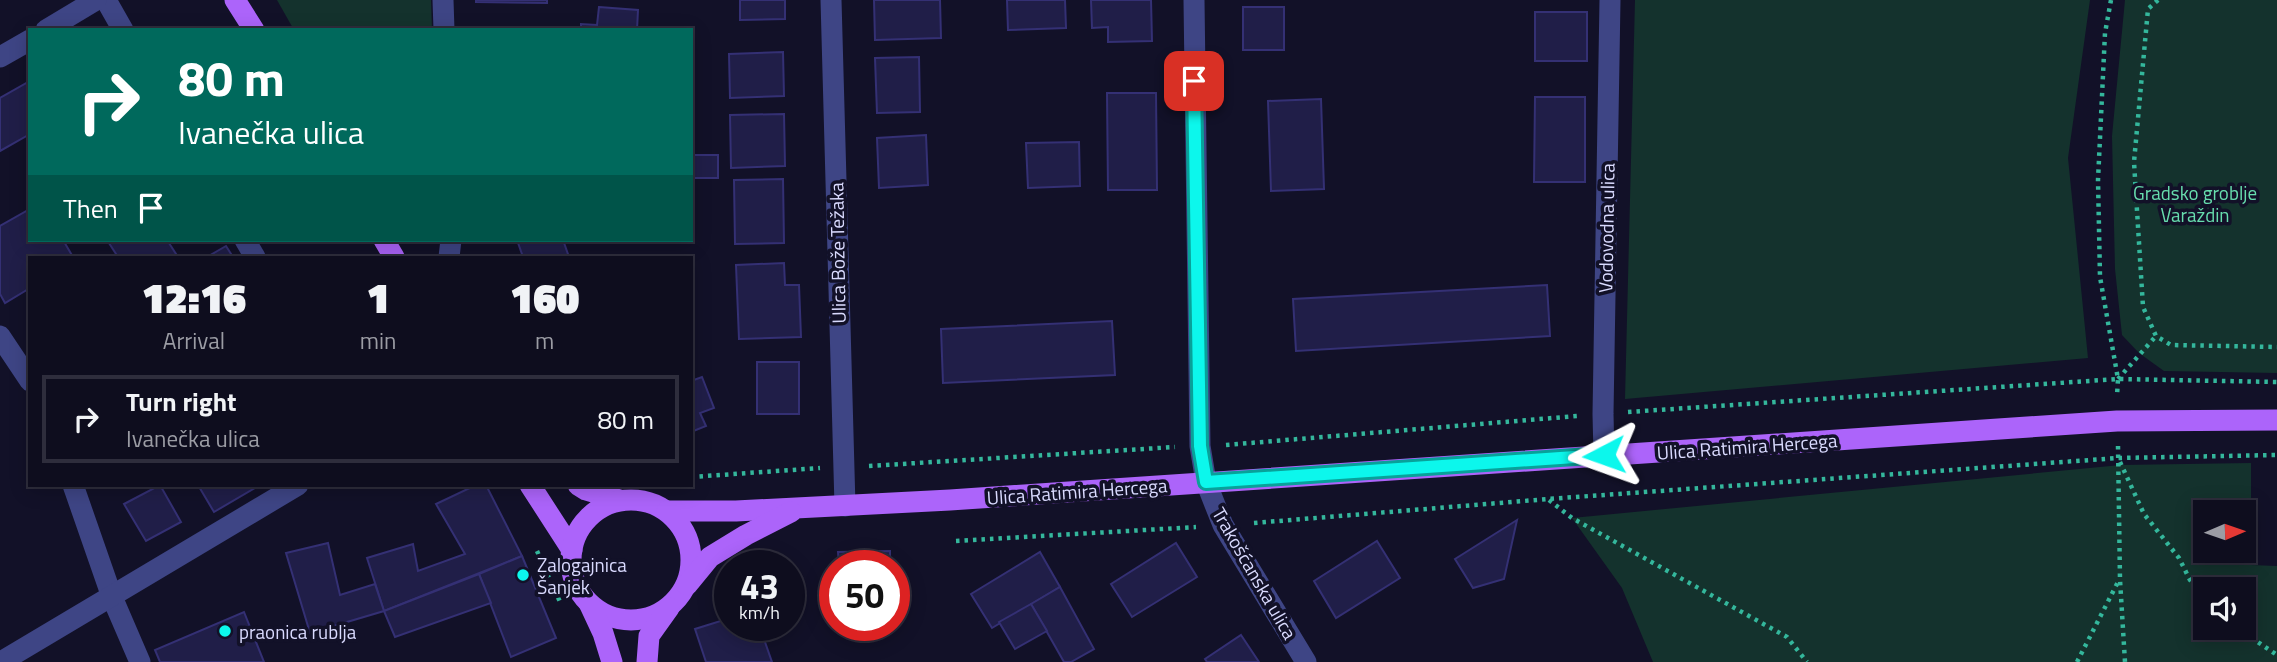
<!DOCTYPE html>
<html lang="en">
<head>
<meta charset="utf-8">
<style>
	:root { --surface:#0e0d1e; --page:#171627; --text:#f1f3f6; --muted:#9b9ca4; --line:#2e2d3c }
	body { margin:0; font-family:"Titillium Web",sans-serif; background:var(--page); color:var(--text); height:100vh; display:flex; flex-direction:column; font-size:26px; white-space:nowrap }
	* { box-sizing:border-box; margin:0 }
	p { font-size:23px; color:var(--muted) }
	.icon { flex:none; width:38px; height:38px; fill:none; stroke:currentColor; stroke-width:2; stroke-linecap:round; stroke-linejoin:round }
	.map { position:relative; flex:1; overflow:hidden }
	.panel { position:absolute; left:28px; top:256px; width:665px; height:231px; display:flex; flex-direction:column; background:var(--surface); border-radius:0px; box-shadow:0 4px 18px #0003,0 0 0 2px var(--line) }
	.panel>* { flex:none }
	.banner { position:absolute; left:28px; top:28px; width:665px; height:214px; border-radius:0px; box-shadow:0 4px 18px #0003,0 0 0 2px var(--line); background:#00695c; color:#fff; overflow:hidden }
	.needle { width:46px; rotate:88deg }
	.fabs { position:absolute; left:2193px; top:500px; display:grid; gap:14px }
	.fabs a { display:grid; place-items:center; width:63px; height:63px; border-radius:0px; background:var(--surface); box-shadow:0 4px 18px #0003,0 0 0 2px var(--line); font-size:35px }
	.speed { position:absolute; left:714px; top:550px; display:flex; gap:14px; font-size:35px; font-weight:700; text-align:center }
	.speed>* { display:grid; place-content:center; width:91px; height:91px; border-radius:50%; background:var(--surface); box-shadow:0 4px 18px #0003,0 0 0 2px var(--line); line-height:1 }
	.speed small { font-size:18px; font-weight:400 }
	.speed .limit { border:10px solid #d22; background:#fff; color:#111 }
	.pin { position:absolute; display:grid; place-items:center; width:60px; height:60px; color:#fff; margin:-30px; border-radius:14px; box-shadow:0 4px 10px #0006 }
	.me { position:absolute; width:77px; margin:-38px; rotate:266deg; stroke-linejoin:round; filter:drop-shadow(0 0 5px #0008) }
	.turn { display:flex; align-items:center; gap:24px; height:147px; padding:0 35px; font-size:32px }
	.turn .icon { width:91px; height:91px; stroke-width:2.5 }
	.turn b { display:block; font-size:49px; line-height:60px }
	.then { display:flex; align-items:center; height:66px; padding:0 35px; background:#0003; gap:14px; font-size:26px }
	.eta { display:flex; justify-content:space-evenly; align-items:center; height:119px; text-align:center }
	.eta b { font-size:42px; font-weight:800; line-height:49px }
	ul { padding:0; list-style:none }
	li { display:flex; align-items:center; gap:21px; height:88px; margin:0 14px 10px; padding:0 21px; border:4px solid var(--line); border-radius:0px }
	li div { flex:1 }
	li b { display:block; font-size:26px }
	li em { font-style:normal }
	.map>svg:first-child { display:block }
	.green { fill:#14322d; fill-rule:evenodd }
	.building { fill:#201e48; stroke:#343074; stroke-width:2 }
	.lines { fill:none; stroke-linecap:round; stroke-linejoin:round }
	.path { stroke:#34b79c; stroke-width:4.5; stroke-dasharray:3.5 5; stroke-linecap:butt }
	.minor { stroke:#3e4585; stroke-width:21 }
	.major { stroke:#ac64fa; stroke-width:21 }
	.route-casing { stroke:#08a199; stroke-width:18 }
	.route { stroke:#0cf7ec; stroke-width:12 }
	.poi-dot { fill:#0cf7ec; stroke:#121128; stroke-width:2.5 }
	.labels { text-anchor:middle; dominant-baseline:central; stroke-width:7; stroke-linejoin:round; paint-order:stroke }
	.park-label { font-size:19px; fill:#67ddae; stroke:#121128 }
	.street-label { font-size:19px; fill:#d9dafe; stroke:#121128 }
	.poi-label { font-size:19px; fill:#d9dafe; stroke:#121128; text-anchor:start }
</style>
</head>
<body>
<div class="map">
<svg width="2277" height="662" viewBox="0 0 2277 662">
	<rect width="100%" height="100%" fill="#121128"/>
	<!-- green -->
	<g class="green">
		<polygon points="277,0 431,0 432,30 294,30"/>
		<polygon points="1635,0 2090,0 2068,158 2088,358 1625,399"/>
		<polygon points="2125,0 2277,0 2277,373 2164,371 2139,353 2122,335 2115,269 2112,136"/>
		<path d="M2251,463v102l26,1v96h-624l-31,-74 -50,-70 549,-53zM2205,513h39v38h-39zM2205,590h39v38h-39z"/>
	</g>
	<!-- building -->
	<g class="building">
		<polygon points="476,0 547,0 547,3 476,2"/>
		<polygon points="740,0 785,0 785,19 740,20"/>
		<polygon points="874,0 940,0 941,38 875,40"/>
		<polygon points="1007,0 1065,0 1066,28 1008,30"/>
		<polygon points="1091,0 1151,0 1152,41 1108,42 1108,27 1092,28"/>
		<polygon points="599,7 638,10 637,30 581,30 581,24 597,25"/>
		<rect x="1243" y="7" width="41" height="43"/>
		<rect x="1535" y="12" width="52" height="49"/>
		<polygon points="783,52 784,96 730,98 729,54"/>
		<polygon points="919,57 920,112 877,113 875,58"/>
		<polygon points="30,81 30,134 0,151 0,98"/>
		<polygon points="1107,93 1156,93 1157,190 1108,190"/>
		<polygon points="1535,97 1585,97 1585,182 1534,182"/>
		<polygon points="1321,99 1324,189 1271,191 1268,101"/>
		<polygon points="784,114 785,166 731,168 730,115"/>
		<polygon points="926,135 928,185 879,188 877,138"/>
		<polygon points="1079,142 1080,186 1028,188 1026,143"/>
		<rect x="691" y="155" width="27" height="23"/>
		<polygon points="783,179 784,243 735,244 734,180"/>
		<polygon points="30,209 30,240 63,240 73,257 30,257 30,288 5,303 0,294 0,226"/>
		<polygon points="107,240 167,240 178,257 118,257"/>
		<polygon points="517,240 563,240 569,257 523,257"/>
		<polygon points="226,246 233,257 207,257"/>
		<polygon points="784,263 785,285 799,285 801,337 739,339 736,265"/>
		<polygon points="1547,285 1550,336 1296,351 1293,299"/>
		<polygon points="1112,321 1115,375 943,383 941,329"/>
		<rect x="757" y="362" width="42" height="52"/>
		<polygon points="702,377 714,408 700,413 706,426 691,432 691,381"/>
		<polygon points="160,485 181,522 146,541 124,504"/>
		<polygon points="198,485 260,485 214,512"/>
		<polygon points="476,485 486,485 522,556 384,611 367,558 413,544 418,571 465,554 436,504"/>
		<polygon points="1517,520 1504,579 1473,588 1455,559"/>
		<polygon points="1377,541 1400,578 1336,618 1314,581"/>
		<polygon points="328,543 340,595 375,584 384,611 310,633 286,553"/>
		<polygon points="1176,543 1197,577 1132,617 1111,584"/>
		<polygon points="890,551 890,565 839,565 838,552"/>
		<polygon points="1040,552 1060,587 992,628 971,594"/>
		<polygon points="522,556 556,638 511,657 479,574"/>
		<polygon points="479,574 491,603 395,637 384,611"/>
		<polygon points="1060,587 1094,649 1071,662 1064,662 1031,604"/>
		<polygon points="1031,604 1047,631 1015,649 999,622"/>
		<polygon points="244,612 264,662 160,662 155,650"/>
		<polygon points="730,618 730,625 759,625 772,662 706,662 695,629"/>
		<polygon points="1241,635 1259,662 1207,662 1205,659"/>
	</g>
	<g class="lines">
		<!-- path -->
		<g class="path">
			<polyline points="2111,0 2105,33 2098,180 2100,277 2118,379 2117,396"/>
			<polyline points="2158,0 2148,9 2134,162 2143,307 2156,336 2171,345 2277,347"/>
			<polyline points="2118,379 2156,336"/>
			<polyline points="1628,412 2118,379 2277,382"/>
			<polyline points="1226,445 1577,416"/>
			<polyline points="2118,446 2120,580 2125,662"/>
			<polyline points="2120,462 2144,514 2179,558 2190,580 2205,596"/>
			<polyline points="869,466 1175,447"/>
			<polyline points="691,477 820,468"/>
			<polyline points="1549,500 1572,518 1787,637 1807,662"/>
			<polyline points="1254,523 1548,499 2118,458 2277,455"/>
			<polyline points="956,541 1196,527"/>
			<polyline points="537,551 561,604"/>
			<polyline points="2237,628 2277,655"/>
			<polyline points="2077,662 2119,580"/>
		</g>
		<!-- minor -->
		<g class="minor">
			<polyline points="106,0 123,30"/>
			<polyline points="443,0 444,30"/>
			<polyline points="831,0 845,506"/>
			<polyline points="1194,0 1200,446 1206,482 1223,525 1306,662"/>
			<polyline points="46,30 96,0"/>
			<polyline points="0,57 30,40"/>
			<polyline points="245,240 255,257"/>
			<polyline points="449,257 451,240"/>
			<polyline points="0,336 30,381"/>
			<polyline points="1604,455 1603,414 1610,0"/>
			<polyline points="73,485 112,597 140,662"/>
			<polyline points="1,662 298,485"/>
		</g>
		<!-- major -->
		<g class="major">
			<polyline points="235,0 254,30"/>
			<polyline points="384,240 394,257"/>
			<polyline points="530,485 572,550"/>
			<polyline points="578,485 586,490 620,500"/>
			<circle cx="631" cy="560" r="60"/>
			<polyline points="667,511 736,511 950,500 2117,421 2277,420"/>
			<polyline points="687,585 710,557 746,535 791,512"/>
			<polyline points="589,603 603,633 612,662"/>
			<polyline points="647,662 649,636 669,608"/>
		</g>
	</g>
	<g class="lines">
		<defs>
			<polyline id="route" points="1194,81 1200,446 1206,482 1604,455"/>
		</defs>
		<!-- route casing -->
		<use href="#route" class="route-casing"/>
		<!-- route -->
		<use href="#route" class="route"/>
	</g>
	<!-- markers -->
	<g class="poi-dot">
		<circle cx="523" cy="575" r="7"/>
		<circle cx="225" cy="631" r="7"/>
	</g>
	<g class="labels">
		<!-- park labels -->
		<g class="park-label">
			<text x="2195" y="192">Gradsko groblje<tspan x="2195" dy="22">Varaždin</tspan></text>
		</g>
		<!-- street labels -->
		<g class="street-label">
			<text transform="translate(1606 228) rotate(-89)">Vodovodna ulica</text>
			<text transform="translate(837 253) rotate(-91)">Ulica Bože Težaka</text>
			<text transform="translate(1747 446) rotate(-4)">Ulica Ratimira Hercega</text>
			<text transform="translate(1077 491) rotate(-4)">Ulica Ratimira Hercega</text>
			<text transform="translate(1255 573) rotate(60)">Trakošćanska ulica</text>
		</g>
		<!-- poi labels -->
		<g class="poi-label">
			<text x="537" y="564">Zalogajnica<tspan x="537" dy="22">Šanjek</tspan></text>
			<text x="239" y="631">praonica rublja</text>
		</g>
	</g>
</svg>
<div class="fabs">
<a><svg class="needle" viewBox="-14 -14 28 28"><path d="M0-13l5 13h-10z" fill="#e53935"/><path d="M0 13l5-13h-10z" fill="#9b9ca4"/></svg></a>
<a><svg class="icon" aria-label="sound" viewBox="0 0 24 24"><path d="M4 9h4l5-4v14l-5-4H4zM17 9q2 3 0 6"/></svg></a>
</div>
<div class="speed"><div>43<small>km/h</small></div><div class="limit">50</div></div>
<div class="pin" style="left:1194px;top:81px;background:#d93025"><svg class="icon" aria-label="arrive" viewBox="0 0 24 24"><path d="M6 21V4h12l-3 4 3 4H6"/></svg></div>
<svg class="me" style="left:1604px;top:455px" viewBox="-20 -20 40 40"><path d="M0-17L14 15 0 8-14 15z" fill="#0cf7ec" stroke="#fff" stroke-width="4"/></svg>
<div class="banner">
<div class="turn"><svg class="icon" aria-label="right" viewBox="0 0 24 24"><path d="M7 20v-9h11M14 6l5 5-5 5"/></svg><div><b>80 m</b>Ivanečka ulica</div></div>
<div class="then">Then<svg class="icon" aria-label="arrive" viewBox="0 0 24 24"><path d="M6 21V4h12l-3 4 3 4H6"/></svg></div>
</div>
<section class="panel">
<div class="eta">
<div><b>12:16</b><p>Arrival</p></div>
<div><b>1</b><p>min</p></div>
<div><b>160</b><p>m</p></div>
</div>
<ul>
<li><svg class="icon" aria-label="right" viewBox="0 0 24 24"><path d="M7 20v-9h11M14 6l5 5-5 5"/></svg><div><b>Turn right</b><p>Ivanečka ulica</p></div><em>80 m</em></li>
</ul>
</section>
</div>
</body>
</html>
